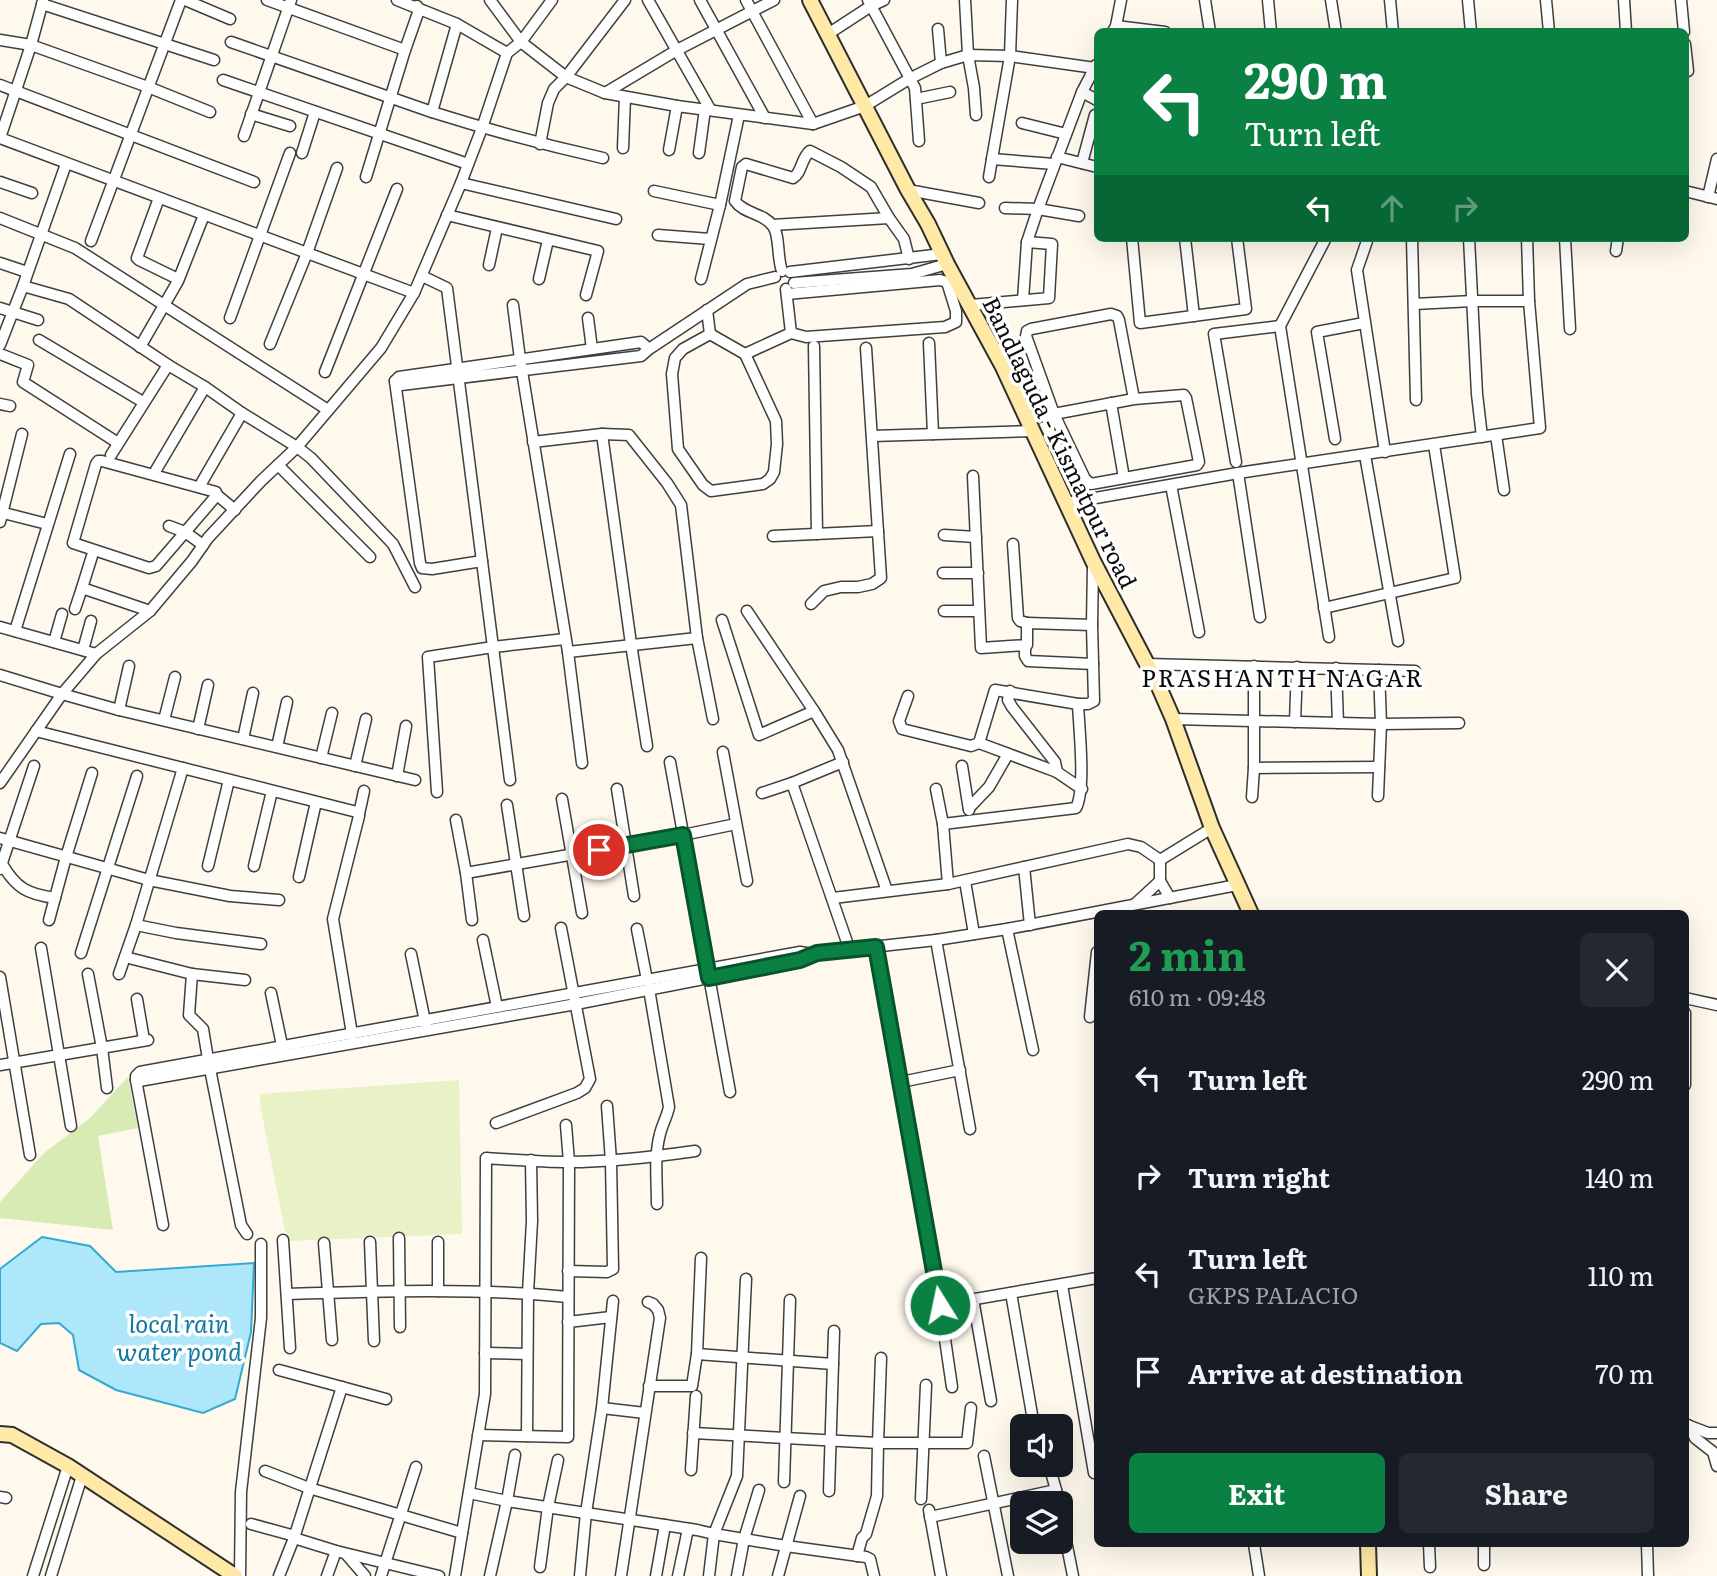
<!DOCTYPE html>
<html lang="en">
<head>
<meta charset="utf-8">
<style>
	:root { --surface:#171b24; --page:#242831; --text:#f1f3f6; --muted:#9ea1a6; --accent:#0b8043 }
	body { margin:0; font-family:Literata,serif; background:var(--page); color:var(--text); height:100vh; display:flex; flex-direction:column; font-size:26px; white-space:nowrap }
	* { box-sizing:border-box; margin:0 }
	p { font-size:23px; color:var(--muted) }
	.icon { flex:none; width:38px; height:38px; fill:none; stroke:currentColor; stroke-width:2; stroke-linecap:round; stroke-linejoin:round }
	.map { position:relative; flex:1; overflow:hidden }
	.sheet { position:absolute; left:1094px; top:910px; width:595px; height:637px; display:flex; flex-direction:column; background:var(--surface); border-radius:10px; box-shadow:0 7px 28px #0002 }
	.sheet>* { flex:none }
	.hud { position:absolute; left:1094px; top:28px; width:595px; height:214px; border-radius:10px; box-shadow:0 7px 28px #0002; background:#0b8043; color:#fff; overflow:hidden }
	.fabs { position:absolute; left:1010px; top:1414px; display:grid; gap:14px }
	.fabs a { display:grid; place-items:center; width:63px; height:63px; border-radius:10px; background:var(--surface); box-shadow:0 7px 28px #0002; font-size:35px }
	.pin { position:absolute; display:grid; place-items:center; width:60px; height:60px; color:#fff; margin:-30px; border:4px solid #fff; border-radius:50%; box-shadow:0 2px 7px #0007 }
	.me { position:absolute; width:77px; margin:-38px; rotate:350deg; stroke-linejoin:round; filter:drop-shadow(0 0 5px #0008) }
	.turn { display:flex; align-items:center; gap:24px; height:147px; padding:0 35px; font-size:32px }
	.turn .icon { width:91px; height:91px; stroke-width:2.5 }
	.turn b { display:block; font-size:49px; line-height:60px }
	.lanes { display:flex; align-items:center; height:66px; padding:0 35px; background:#0003; justify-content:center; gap:35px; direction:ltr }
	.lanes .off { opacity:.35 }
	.round { display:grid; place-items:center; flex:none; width:74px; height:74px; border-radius:10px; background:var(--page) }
	.headline { display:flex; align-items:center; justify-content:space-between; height:119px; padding:0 35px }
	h1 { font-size:42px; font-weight:700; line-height:52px; color:#1e9e55 }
	.primary-button { display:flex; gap:14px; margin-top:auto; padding:14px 35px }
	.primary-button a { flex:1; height:80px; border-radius:10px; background:var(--accent); color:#fff; font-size:28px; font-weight:700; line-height:80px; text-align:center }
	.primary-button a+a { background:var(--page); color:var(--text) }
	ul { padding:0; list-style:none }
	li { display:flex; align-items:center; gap:21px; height:98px; padding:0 35px }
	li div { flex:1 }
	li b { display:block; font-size:26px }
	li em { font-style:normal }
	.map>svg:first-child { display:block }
	.green { fill:#d8ebb4 }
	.pitch { fill:#e9f2c6 }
	.water { fill:#aee7f9; stroke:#32aad3; stroke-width:2 }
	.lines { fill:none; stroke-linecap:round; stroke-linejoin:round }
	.street-casing { stroke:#3f3f3f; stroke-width:13 }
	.secondary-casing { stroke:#2e2e2e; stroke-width:18 }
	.street { stroke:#fff; stroke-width:10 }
	.secondary { stroke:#ffe9a7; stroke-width:14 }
	.route-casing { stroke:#07532c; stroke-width:18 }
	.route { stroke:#0b8043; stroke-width:12 }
	.labels { text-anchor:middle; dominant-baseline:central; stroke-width:7; stroke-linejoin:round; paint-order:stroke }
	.street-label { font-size:23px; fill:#0c0c0c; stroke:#fff }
	.neighbourhood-label { font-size:24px; letter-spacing:2px; fill:#0c0c0c; stroke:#fff }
	.water-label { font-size:24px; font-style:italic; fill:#1178a3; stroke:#fff }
</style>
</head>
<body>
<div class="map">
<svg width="1717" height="1576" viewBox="0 0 1717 1576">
	<rect width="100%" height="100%" fill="#fff8ec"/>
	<!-- green -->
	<polygon class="green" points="128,1077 138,1128 98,1136 113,1230 0,1218 0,1202 44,1153 89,1119"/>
	<!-- pitch -->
	<polygon class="pitch" points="459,1080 462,1234 287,1241 260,1104 260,1094"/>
	<!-- water -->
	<polygon class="water" points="42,1237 90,1246 116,1272 254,1263 251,1332 235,1399 203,1413 116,1390 79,1370 73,1335 59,1323 41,1324 17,1351 0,1343 0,1269"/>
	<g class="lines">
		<defs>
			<g id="street">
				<polyline points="185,0 230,19"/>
				<polyline points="267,0 405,50"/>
				<polyline points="397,0 457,24 507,53 521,42 566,77 605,93 677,106 813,124 865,106 909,79 941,63 968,55 1010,56 1095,68"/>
				<polyline points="490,0 521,42 552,0"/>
				<polyline points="648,0 710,109"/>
				<polyline points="700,0 765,118"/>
				<polyline points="746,0 813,124"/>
				<polyline points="868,0 915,88 919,141"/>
				<polyline points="965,0 968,55 974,88 976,115"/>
				<polyline points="1205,0 1210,32"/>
				<polyline points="1268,0 1271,32"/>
				<polyline points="1331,0 1336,32"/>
				<polyline points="1390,0 1393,32"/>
				<polyline points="1468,0 1471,32"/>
				<polyline points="1546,0 1549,32"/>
				<polyline points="1624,0 1626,32"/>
				<polyline points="1681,0 1684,32"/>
				<polyline points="42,4 214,60"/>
				<path d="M457,24l-25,88c57,18 113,33 171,46"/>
				<polyline points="1116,26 1165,32"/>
				<polyline points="938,29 941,63"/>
				<polyline points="1113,31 1116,26 1121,0"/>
				<polyline points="828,34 871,6 884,0"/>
				<polyline points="0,40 31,45 148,87 210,112"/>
				<polyline points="231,42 432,112"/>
				<polyline points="1685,44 1688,71"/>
				<polyline points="223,80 468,164"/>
				<polyline points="0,85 254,182"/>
				<polyline points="1082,92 1097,100"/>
				<polyline points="605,93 677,50 774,0"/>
				<polyline points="916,99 950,92"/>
				<polyline points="251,114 290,126"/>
				<polyline points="1022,123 1066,134"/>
				<polyline points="244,136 291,0"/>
				<polyline points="0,138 414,293"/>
				<polyline points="0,138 31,45 43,1"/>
				<polyline points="540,144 548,103 554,89 566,77 625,0"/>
				<polyline points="623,148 625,97"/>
				<polyline points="669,150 677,106"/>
				<polyline points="302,153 315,112"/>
				<polyline points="699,153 705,109"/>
				<polyline points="1057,157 1097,167"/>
				<polyline points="992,159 1010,56 1012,0"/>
				<polyline points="1082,163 1095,115"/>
				<polyline points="366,177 405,50 419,10 417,6"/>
				<polyline points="989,177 992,159 1054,164"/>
				<polyline points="0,182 32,193"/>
				<polyline points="461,183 616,219"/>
				<polyline points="908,190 979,203"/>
				<polyline points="654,191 720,205"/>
				<polyline points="1685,191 1717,199"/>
				<polyline points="1708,197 1717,159"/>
				<polyline points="159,198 137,258 139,260 178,279"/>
				<polyline points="1005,208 1038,209 1079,216"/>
				<polyline points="447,215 598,251 586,295"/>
				<polyline points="0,218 75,248 328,410"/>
				<polyline points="772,225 889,218"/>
				<polyline points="658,235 710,239"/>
				<polyline points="1132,238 1140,323 1246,309 1237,238"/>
				<polyline points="1185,238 1194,316"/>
				<polyline points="1326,238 1280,326 1329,637"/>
				<polyline points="1368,238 1357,270 1385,452"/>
				<polyline points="1412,238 1416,400"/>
				<polyline points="1469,238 1477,394 1482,437"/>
				<polyline points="1527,238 1529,301"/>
				<polyline points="1565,238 1570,329"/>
				<polyline points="91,241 181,0"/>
				<polyline points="1616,251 1618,238"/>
				<polyline points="0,263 27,272"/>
				<polyline points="489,265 497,228"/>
				<path d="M782,271c-5,-13 -2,-35 -9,-45 -9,-13 -29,-12 -38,-25l7,-34 4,-3 47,14c9,-5 8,-20 17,-27l31,16 30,20 18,31 15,21 5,20"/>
				<polyline points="790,272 942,254"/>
				<polyline points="422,276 447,288 510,780"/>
				<polyline points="539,279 548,240"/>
				<polyline points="701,279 720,205 739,115"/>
				<polyline points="794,283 912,274 947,264"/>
				<polyline points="23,286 69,299 168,365 205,387 242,413 297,447 311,458 393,544 415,587"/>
				<polyline points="786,289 791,333 806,337 945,327 956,322 956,311 947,282 940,280 787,294"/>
				<polyline points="1023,300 1027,242 1038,209 1082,92 1096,65"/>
				<polyline points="513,305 520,359 568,652 582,763"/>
				<polyline points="971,305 1049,298 1052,244 1027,242"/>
				<polyline points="0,308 38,320"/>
				<polyline points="707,310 710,334 683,349 675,358 672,374 678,449 703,485 711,491 763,484 770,479 774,472 777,444 776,421 745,354 791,333"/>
				<polyline points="230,318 290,153"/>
				<polyline points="588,318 592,349"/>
				<polyline points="710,334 745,354"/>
				<polyline points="39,340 143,402"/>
				<polyline points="929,343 933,434"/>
				<polyline points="270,344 307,253 337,168"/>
				<polyline points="0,345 23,286 66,164"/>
				<polyline points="814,346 817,534"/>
				<polyline points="140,347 178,281 204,215"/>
				<polyline points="649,349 641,342 399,377 395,381 401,385 641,356 649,349 747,284 775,277"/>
				<polyline points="0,354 28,365 23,382 118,443"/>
				<polyline points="325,372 397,189"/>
				<polyline points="395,381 420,563 422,568 432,569 482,561"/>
				<polyline points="1111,403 1124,478"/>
				<polyline points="0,404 10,406"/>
				<polyline points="1027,419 1134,399 1119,320 1117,316 1111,314 1031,329 1027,331 1026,336 1054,414 1085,479 1091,484 1197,465 1199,462 1186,398 1184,395 1134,399"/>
				<polyline points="602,434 629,435 667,483 681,505 697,638 713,719"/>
				<polyline points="1496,435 1504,490"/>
				<polyline points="872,436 1033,431"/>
				<polyline points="1335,439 1317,332 1364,323"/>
				<polyline points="533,442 602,434 631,644 647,746"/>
				<polyline points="111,455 168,365"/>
				<polyline points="1365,455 1398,641"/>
				<polygon points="98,461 102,461 216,492 217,495 156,566 149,568 73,543 96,464"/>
				<polyline points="1236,462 1214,334 1280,326"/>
				<polyline points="278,465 370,557"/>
				<polyline points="156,470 205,387"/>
				<polyline points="1238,473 1260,617"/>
				<polyline points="973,476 981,648 1027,645 1027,623 1092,625"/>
				<polyline points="202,482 242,413"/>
				<polyline points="1171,485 1199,632"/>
				<polyline points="217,495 235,510"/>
				<polyline points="1067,503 1238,473 1540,428 1529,301 1473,301 1414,304"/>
				<polyline points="0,512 47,524"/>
				<polyline points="0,522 22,434"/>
				<polyline points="169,526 185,532 203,545"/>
				<polyline points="944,535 976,537"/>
				<polyline points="773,536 878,531"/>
				<polyline points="1013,544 1018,618 1020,621 1027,623"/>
				<polyline points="92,556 82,588 150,611"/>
				<polyline points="943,573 978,573"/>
				<polyline points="811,604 824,591 841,587 858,587 872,584 881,578 866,348"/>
				<polyline points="1324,608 1455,578 1434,445"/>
				<polyline points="75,609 82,588"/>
				<polyline points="747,611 814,711 838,750 887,891"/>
				<polyline points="944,611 979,611"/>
				<polyline points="722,620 759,735 814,711"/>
				<polyline points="0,627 96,654"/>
				<polyline points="15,631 70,454"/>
				<polyline points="54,642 62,614"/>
				<polyline points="1025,646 1025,656 1028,661 1093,664"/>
				<polyline points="83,650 91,621"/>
				<polyline points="568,652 697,638"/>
				<polyline points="1147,664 1415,671"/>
				<polyline points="1336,668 1338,723"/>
				<polyline points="0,675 62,694 119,710 415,780"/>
				<polyline points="1010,691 1008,700 1012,707 1055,762 1057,772"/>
				<polyline points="908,696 899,721 902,729 971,746 979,743 1057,772 1082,789"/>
				<polyline points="119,710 129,666"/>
				<polyline points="1173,719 1381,724 1459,723"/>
				<polyline points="164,720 175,677"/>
				<polyline points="1295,722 1297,667"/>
				<polyline points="198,729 208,685"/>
				<polyline points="36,731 357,812 359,816 333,919 352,1034"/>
				<polyline points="243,739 253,693"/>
				<polyline points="979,743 995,690 1078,704 1088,704 1094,701 1092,625 1093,565"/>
				<polyline points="277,747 287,702"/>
				<polyline points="723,752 747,881"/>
				<polyline points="321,758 332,713"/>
				<polyline points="670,762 730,1092"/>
				<polyline points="843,762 792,783 849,948"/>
				<polyline points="355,766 366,719"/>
				<polyline points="962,766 969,810"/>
				<polyline points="1254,768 1379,767"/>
				<polyline points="397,776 406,726"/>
				<polyline points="0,783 62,694 96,654 150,611 192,561 208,538 261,481 297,447 381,348 414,293 461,183 482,128 507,53"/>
				<polyline points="617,789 634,896"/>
				<polyline points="936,789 943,824 948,884"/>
				<polyline points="437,792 428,657 493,647 565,639"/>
				<polyline points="762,793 792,783"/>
				<polyline points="1378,796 1381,724 1379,670"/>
				<polyline points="1252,797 1254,768 1254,666"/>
				<polyline points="562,799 582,913"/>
				<polyline points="507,805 524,916"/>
				<polyline points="969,808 989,787 1008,754"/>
				<polyline points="359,814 364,791"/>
				<polyline points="456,820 466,873 472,920"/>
				<path d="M943,824l133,-16c10,-19 3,-80 2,-104"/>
				<polyline points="0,838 149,880 230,896 279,900"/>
				<polyline points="1160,860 1160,881"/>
				<path d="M2,864c14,24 25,30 53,34"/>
				<polyline points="208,866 229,780"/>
				<polyline points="254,866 272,791"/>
				<polyline points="1024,867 1030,925"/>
				<polyline points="0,869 34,766"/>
				<polyline points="466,873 683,835 736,824"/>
				<polyline points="299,877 316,802"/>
				<polyline points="965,881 974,934"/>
				<polyline points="833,898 948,884 1128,844 1141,847 1160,860 1212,828"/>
				<polyline points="1135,904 1160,881 1170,898"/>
				<polyline points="49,920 66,857 92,773"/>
				<polyline points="136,925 176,933 261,944"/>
				<polyline points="637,929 647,980"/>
				<polyline points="1007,929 1033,1050"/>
				<polyline points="483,940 497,1007"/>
				<polyline points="936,940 970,1129"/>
				<polyline points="876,946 940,1305 952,1387"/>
				<polyline points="41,948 71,1126"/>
				<polyline points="81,953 137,776"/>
				<polyline points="411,954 426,1026"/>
				<polyline points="125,957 192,974 189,1015 203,1029 208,1059 241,1225 247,1234"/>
				<polyline points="88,974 102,1048 107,1088"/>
				<polyline points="119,974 136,925 183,768"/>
				<polyline points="192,974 245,980"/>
				<polyline points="0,977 30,1155"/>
				<path d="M649,989l20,118c-2,10 -7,18 -9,27 -6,22 -3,47 -3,70"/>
				<polyline points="271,993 283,1050"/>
				<polyline points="1685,998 1717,1005"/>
				<polyline points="137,999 144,1040"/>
				<polyline points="1685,1013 1685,1085"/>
				<polyline points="1090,1017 1097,952"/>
				<polyline points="0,1065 148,1040"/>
				<polyline points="136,1080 139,1081 576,1004 800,960 817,953 936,940 1007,929 1237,885"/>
				<polyline points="901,1082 960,1070"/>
				<polyline points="496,1123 577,1093 585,1088 590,1079 561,928"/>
				<polyline points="163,1225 136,1080 136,1076 140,1072 800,952 812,954"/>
				<polyline points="399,1238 400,1327"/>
				<polyline points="283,1240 290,1348"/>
				<polyline points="370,1242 374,1341"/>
				<polyline points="438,1242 438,1291"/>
				<polyline points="324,1243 332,1340"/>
				<polyline points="568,1271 607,1272 613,1269 611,1161 607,1106"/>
				<polyline points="746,1279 737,1476 714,1534 786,1546 866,1557 870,1559 874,1576"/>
				<polyline points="1062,1285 1094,1473"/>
				<polyline points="1011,1293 1034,1426"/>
				<path d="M287,1294c94,-3 188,-6 281,3"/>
				<polyline points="973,1299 991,1401"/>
				<polyline points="940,1305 1097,1278"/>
				<polyline points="568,1322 611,1317"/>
				<polyline points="485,1353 527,1354"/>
				<polyline points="697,1354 833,1364"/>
				<polyline points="881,1358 878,1443 967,1443 971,1408"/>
				<polyline points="279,1370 386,1399"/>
				<polyline points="649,1386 692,1386 697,1354 701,1258"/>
				<polyline points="602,1408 645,1413"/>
				<polyline points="1687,1425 1708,1433 1717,1433"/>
				<polyline points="1688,1425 1695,1438 1713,1452 1717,1466"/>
				<polyline points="693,1433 878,1443 877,1496 866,1534 862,1538 857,1556"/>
				<polyline points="478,1435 568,1437 569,1162 566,1125"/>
				<polyline points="527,1436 528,1293 532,1221 531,1160"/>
				<polyline points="984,1456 1008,1576"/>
				<polyline points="1049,1465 1056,1490"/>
				<polyline points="691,1470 696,1396"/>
				<polyline points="265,1471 309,1488 462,1533"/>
				<polyline points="784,1482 790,1300"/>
				<polyline points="829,1491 834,1331"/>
				<polyline points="469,1493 507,1501 515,1455"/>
				<polyline points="0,1497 6,1498"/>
				<polyline points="921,1499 926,1385"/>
				<polyline points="929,1510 941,1576"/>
				<polyline points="1060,1511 1073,1576"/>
				<polyline points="930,1517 1056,1490 1059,1503"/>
				<polyline points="251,1524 295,1536"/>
				<polyline points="294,1538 336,1551 439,1576"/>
				<polyline points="1254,1544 1259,1576"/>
				<polyline points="1429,1544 1430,1567"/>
				<polyline points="1647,1544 1648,1576"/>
				<polyline points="346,1554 365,1576"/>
				<polyline points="1484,1565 1484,1544"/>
				<polyline points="540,1567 548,1507 558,1460"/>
				<polyline points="33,1576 68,1466"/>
				<polyline points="51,1576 82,1476"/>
				<polyline points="240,1576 241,1492 261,1318 261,1244"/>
				<polyline points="279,1576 294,1538 342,1387"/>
				<polyline points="327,1576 336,1551"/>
				<polyline points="381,1576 416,1467"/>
				<path d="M455,1576l30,-182 1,-236c28,2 55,4 83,4 42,0 84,-5 126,-11"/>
				<polyline points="490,1576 507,1501 697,1530 714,1534 709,1576"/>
				<polyline points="580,1576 586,1513 602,1408 613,1301"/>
				<polyline points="621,1576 660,1318 658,1310 653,1304 648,1302"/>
				<polyline points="656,1576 665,1525"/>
				<polyline points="678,1576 688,1529"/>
				<polyline points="737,1576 744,1539 759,1490"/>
				<polyline points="778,1576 800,1496"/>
			</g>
			<g id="secondary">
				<polyline points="810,0 908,190 928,224 947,264 1003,367 1093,561 1159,687 1173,719 1212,828 1251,914"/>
				<polyline points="0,1434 12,1435 68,1466 235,1576"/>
				<polyline points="1368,1544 1369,1576"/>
			</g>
		</defs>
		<!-- street casing -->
		<use href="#street" class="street-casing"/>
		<!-- secondary casing -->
		<use href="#secondary" class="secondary-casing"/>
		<!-- street -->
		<use href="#street" class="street"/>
		<!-- secondary -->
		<use href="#secondary" class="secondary"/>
	</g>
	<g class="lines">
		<defs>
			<polyline id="route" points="599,850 683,835 709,978 800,960 817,953 876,947 940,1305"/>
		</defs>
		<!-- route casing -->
		<use href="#route" class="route-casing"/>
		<!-- route -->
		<use href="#route" class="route"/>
	</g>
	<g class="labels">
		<!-- street labels -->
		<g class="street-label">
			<text transform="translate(1061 442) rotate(64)">Bandlaguda - Kismatpur road</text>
		</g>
		<!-- neighbourhood labels -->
		<g class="neighbourhood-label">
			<text x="1283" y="676">PRASHANTH NAGAR</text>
		</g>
		<!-- water labels -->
		<g class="water-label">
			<text x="179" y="1322">local rain<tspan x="179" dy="28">water pond</tspan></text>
		</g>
	</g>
</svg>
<div class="fabs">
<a><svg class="icon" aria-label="sound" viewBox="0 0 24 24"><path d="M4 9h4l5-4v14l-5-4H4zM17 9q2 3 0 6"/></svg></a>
<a><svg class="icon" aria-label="layers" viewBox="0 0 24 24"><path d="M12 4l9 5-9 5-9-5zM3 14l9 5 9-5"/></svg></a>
</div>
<div class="pin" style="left:599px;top:850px;background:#d93025"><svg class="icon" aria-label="arrive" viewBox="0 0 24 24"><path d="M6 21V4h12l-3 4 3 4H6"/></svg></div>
<svg class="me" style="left:940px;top:1305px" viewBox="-20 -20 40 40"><circle r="17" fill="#0b8043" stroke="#fff" stroke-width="3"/><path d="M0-11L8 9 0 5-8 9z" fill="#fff"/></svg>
<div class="hud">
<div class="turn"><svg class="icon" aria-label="left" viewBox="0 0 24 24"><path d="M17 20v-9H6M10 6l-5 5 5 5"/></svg><div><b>290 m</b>Turn left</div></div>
<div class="lanes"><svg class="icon" aria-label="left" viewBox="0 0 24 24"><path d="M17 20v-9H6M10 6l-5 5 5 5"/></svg><svg class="icon off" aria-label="ahead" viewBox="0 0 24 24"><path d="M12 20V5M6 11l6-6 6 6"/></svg><svg class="icon off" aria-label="right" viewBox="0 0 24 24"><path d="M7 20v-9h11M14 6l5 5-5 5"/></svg></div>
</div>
<section class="sheet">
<div class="headline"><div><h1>2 min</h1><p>610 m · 09:48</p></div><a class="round"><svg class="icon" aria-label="close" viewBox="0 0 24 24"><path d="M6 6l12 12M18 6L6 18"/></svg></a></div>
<ul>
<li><svg class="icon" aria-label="left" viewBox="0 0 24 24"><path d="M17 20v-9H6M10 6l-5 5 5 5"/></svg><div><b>Turn left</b></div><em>290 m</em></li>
<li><svg class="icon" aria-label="right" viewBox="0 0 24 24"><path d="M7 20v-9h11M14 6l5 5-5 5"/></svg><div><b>Turn right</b></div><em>140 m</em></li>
<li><svg class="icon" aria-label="left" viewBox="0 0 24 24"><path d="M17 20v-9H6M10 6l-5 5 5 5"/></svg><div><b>Turn left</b><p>GKPS PALACIO</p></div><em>110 m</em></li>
<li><svg class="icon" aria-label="arrive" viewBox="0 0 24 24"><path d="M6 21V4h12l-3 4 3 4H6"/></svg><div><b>Arrive at destination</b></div><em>70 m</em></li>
</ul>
<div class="primary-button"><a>Exit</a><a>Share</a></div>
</section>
</div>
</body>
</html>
